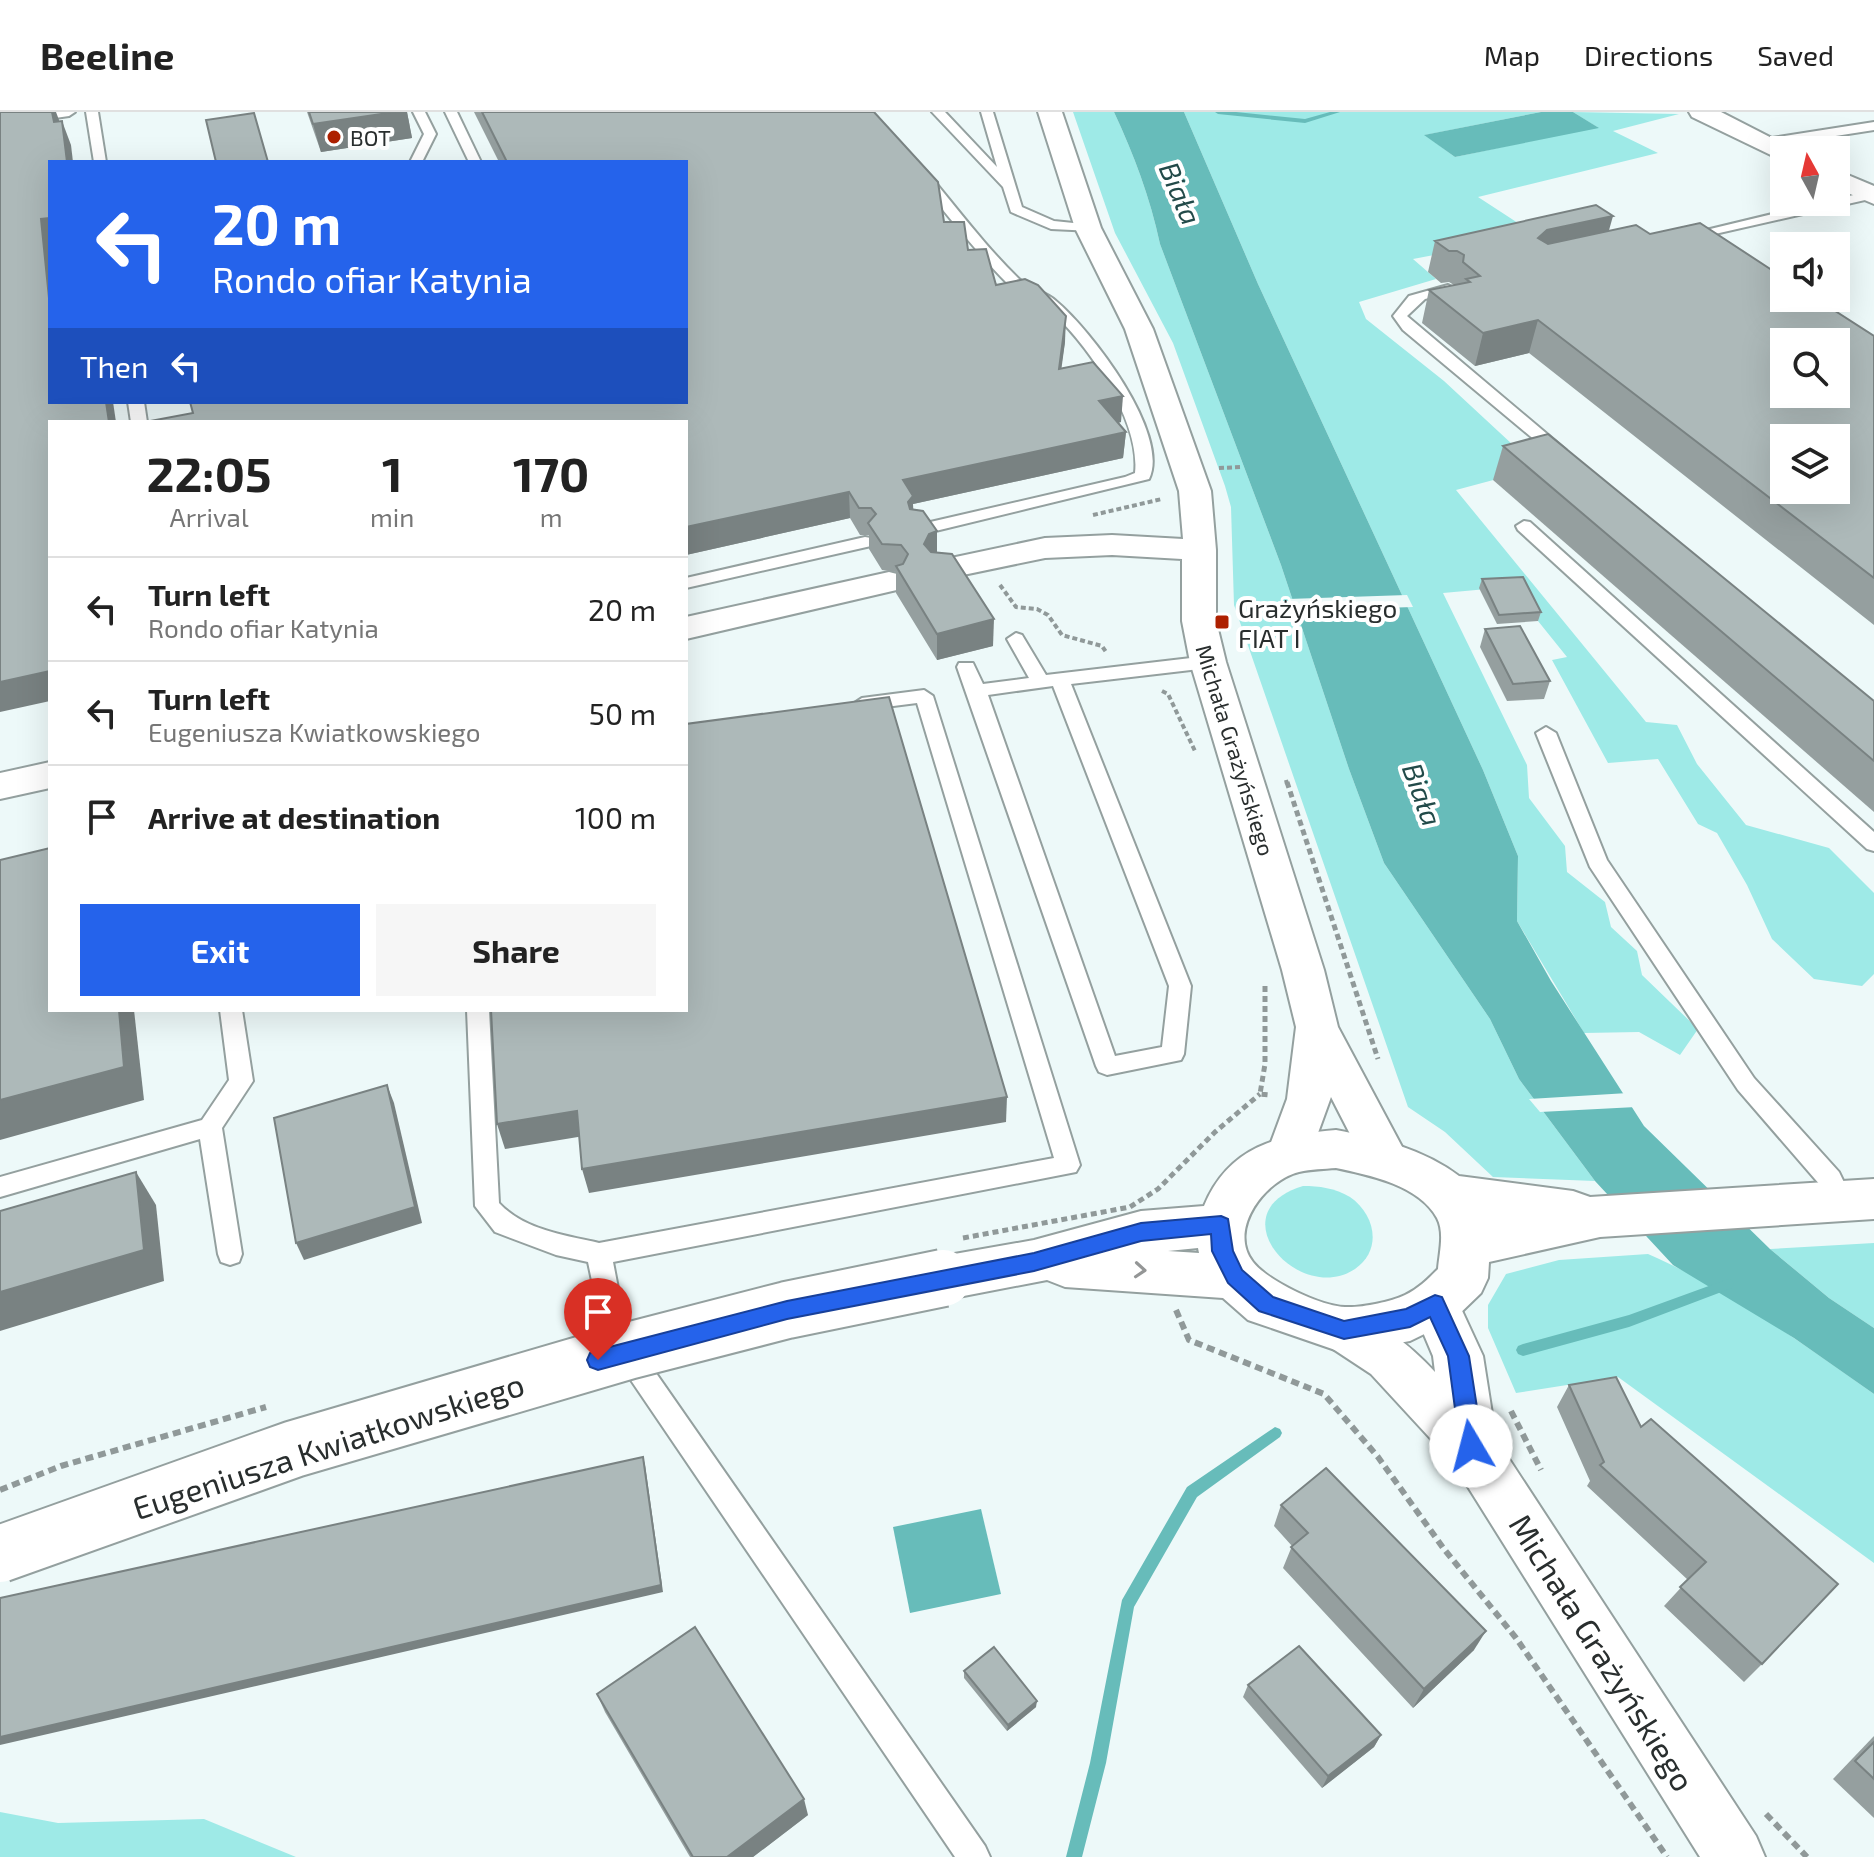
<!DOCTYPE html>
<html lang="en">
<head>
<meta charset="utf-8">
<style>
	:root { --surface:#fff; --page:#f6f6f6; --text:#222; --muted:#767676; --line:#e0e0e0; --accent:#2563eb }
	body { margin:0; font-family:"Exo 2",sans-serif; background:var(--page); color:var(--text); height:100vh; display:flex; flex-direction:column; font-size:30px; white-space:nowrap }
	* { box-sizing:border-box; margin:0 }
	p { font-size:26px; color:var(--muted) }
	.icon { flex:none; width:44px; height:44px; fill:none; stroke:currentColor; stroke-width:2; stroke-linecap:round; stroke-linejoin:round }
	.map { position:relative; flex:1; overflow:hidden }
	.drawer { position:absolute; left:48px; top:308px; width:640px; height:592px; display:flex; flex-direction:column; background:var(--surface); border-radius:0px; box-shadow:0 8px 32px #0002 }
	.drawer>* { flex:none }
	.guide { position:absolute; left:48px; top:48px; width:640px; height:244px; border-radius:0px; box-shadow:0 8px 32px #0002; background:#2563eb; color:#fff; overflow:hidden }
	.needle { width:52px; rotate:352deg }
	.tools { position:absolute; left:1770px; top:24px; display:grid; gap:16px }
	.tools a { display:grid; place-items:center; width:80px; height:80px; border-radius:0px; background:var(--surface); box-shadow:0 8px 32px #0002; font-size:40px }
	.pin { position:absolute; display:grid; place-items:center; width:68px; height:68px; color:#fff; margin:-82px -34px; border-radius:50% 50% 50% 0; rotate:-45deg; box-shadow:0 0 8px #0007 }
	.pin .icon { rotate:45deg }
	.me { position:absolute; width:88px; margin:-44px; rotate:352deg; stroke-linejoin:round; filter:drop-shadow(0 0 6px #0008) }
	.turn { display:flex; align-items:center; gap:28px; height:168px; padding:0 32px; font-size:36px }
	.turn .icon { width:104px; height:104px; stroke-width:2.5 }
	.turn b { display:block; font-size:56px; line-height:68px }
	.then { display:flex; align-items:center; height:76px; padding:0 32px; background:#0003; gap:16px; font-size:30px }
	.eta { display:flex; justify-content:space-evenly; align-items:center; height:136px; text-align:center }
	.eta b { font-size:48px; font-weight:700; line-height:56px }
	.cta { display:flex; gap:16px; margin-top:auto; padding:16px 32px }
	.cta a { flex:1; height:92px; border-radius:0px; background:var(--accent); color:#fff; font-size:32px; font-weight:700; line-height:92px; text-align:center }
	.cta a+a { background:var(--page); color:var(--text) }
	ul { padding:0; list-style:none }
	li { display:flex; align-items:center; gap:24px; height:104px; padding:0 32px; border-top:2px solid var(--line) }
	li div { flex:1 }
	li b { display:block; font-size:30px }
	li em { font-style:normal }
	header { display:flex; align-items:center; gap:48px; box-sizing:border-box; height:112px; padding:0 40px; background:var(--surface); border-bottom:2px solid var(--line) }
	header strong { font-size:38px }
	nav { display:flex; gap:44px; margin-inline-start:auto; font-size:28px }
	.map>svg:first-child { display:block }
	.green { fill:#9eeae7 }
	.water { fill:#67bcba }
	.pier { fill:#edf9f9 }
	.lines { fill:none; stroke-linecap:round; stroke-linejoin:round }
	.stream { fill:#67bcba; fill-rule:evenodd }
	.lane-casing { stroke:#94a09f; stroke-width:4 }
	.street-casing { stroke:#94a09f; stroke-width:4 }
	.secondary-casing { stroke:#94a09f; stroke-width:4 }
	.path-far2 { stroke:#909999; stroke-width:4; stroke-dasharray:5 3; stroke-linecap:butt }
	.path-far1 { stroke:#909999; stroke-width:5; stroke-dasharray:6 4; stroke-linecap:butt }
	.path { stroke:#909999; stroke-width:6; stroke-dasharray:8 5; stroke-linecap:butt }
	.lane { fill:#fff; fill-rule:evenodd }
	.street { fill:#fff; fill-rule:evenodd }
	.secondary { fill:#fff; fill-rule:evenodd }
	.secondary-bridge-casing { stroke:#94a09f; stroke-width:60; stroke-linecap:butt }
	.path-bridge-far1 { stroke:#909999; stroke-width:5; stroke-dasharray:6 4; stroke-linecap:butt }
	.path-bridge { stroke:#909999; stroke-width:6; stroke-dasharray:8 5; stroke-linecap:butt }
	.secondary-bridge { stroke:#fff; stroke-width:56 }
	.wall { fill:#959f9f }
	.shaded-wall { fill:#798282 }
	.building { fill:#adb9b9; stroke:#798282; stroke-width:2; fill-rule:evenodd }
	.oneway { stroke:#949696 }
	.route { fill:#2563eb; stroke:#184099; stroke-width:2 }
	.poi-dot { fill:#ad2000; stroke:#fff; stroke-width:3 }
	.labels { text-anchor:middle; dominant-baseline:central; stroke-width:8; stroke-linejoin:round; paint-order:stroke }
	.far-poi-label { font-size:22px; fill:#292e2e; stroke:#fff; text-anchor:start }
	.far-street-label { font-size:22px; fill:#292e2e; stroke:#fff }
	.poi-label { font-size:26px; fill:#292e2e; stroke:#fff; text-anchor:start }
	.water-label { font-size:28px; font-style:italic; fill:#224a49; stroke:#fff }
	.near-street-label { font-size:32px; fill:#292e2e; stroke:#fff }
</style>
</head>
<body>
<header>
<strong>Beeline</strong>
<nav><a>Map</a><a>Directions</a><a>Saved</a></nav>
</header>
<div class="map">
<svg width="1874" height="1745" viewBox="0 0 1874 1745">
	<rect width="100%" height="100%" fill="#edf9f9"/>
	<!-- green -->
	<g class="green">
		<path d="M1073,0h41c20,43 36,85 46,132l121,321 68,204 35,94 106,156 29,60 76,102 -102,-4 -48,-45 -37,-25 -174,-502 -3,-98 -6,-21 -52,-143 -58,-110z"/>
		<polygon points="1184,0 1541,0 1425,23 1455,45 1597,15 1573,0 1679,2 1613,19 1658,41 1478,85 1552,133 1434,143 1413,147 1436,167 1359,190 1366,207 1444,269 1538,356 1456,378 1646,610 1677,613 1697,652 1746,713 1829,736 1874,781 1874,862 1862,874 1814,867 1772,827 1747,773 1717,721 1698,712 1658,647 1608,651 1552,548 1567,545 1538,509 1520,474 1443,481 1527,653 1529,686 1565,734 1567,760 1605,790 1611,815 1637,839 1642,863 1698,917 1680,943 1639,920 1584,921 1517,809 1518,744 1483,658 1258,172"/>
		<path d="M1303,1074c16,0 32,2 47,11 25,17 33,53 5,72 -56,37 -139,-57 -52,-83z"/>
		<polygon points="1874,1131 1874,1216 1829,1186 1770,1137"/>
		<path d="M1648,1142c81,35 154,90 226,140v169l-256,-186 -102,16 -28,-65v-23l18,-31 53,-14z"/>
		<polygon points="0,1700 58,1711 204,1707 296,1745 0,1745"/>
	</g>
	<!-- water -->
	<g class="water">
		<path d="M1114,0h70l74,172 225,486 35,86 -1,65 34,60 93,145 126,123 59,49 45,30v66l-80,-56 -121,-73 -78,-84 -76,-102 -29,-60 -106,-156 -35,-94 -68,-204 -121,-321c-10,-47 -26,-89 -46,-132z"/>
		<polygon points="1541,0 1573,0 1599,16 1455,45 1424,23"/>
		<polygon points="981,1397 1001,1482 910,1501 893,1415"/>
	</g>
	<!-- pier -->
	<g class="pier">
		<polygon points="1407,483 1413,495 1292,499 1288,487"/>
		<polygon points="1628,981 1636,995 1540,1000 1529,987"/>
	</g>
	<g class="lines">
		<!-- stream -->
		<g class="stream">
			<polygon points="1215,0 1236,0 1305,7 1330,0 1340,0 1305,11 1218,2"/>
			<polygon points="1728,1167 1732,1168 1734,1172 1732,1176 1629,1215 1523,1244 1518,1242 1516,1238 1518,1234 1523,1232 1629,1203"/>
			<polygon points="1275,1315 1280,1317 1282,1321 1280,1325 1197,1385 1134,1495 1106,1651 1082,1745 1066,1745 1090,1651 1122,1488 1187,1375"/>
		</g>
		<defs>
			<g id="lane">
				<polygon points="43,0 75,0 69,4 0,14 0,6"/>
				<polygon points="86,0 98,0 106,50 94,50"/>
				<polygon points="413,0 425,0 436,22 422,50 410,50 424,22"/>
				<polygon points="445,0 457,0 481,50 469,50"/>
				<polygon points="932,0 945,0 997,55 981,0 993,0 1022,95 1054,109 1093,113 1093,119 1051,117 1011,100 1003,75"/>
				<polygon points="1874,10 1874,18 1765,35 1759,31 1765,27"/>
				<path d="M916,59h10c30,36 59,75 93,108 10,10 26,12 37,22 34,28 115,133 93,178l-230,56 -6,-1 -2,-4 2,-4 212,-49 10,-4c6,-53 -50,-134 -90,-167 -12,-9 -27,-12 -37,-22 -33,-33 -62,-71 -92,-107z"/>
				<polygon points="1871,79 1874,80 1874,86 1684,129 1677,125 1822,90 1836,90 1836,87"/>
				<polygon points="1448,173 1455,177 1453,180 1425,187 1407,204 1566,338 1566,344 1554,344 1403,218 1393,204 1409,184"/>
				<polygon points="128,290 144,290 147,310 131,310"/>
				<polygon points="1524,409 1530,410 1874,720 1874,739 1867,737 1518,418 1516,414"/>
				<polygon points="865,425 871,426 874,430 871,434 686,476 686,466"/>
				<path d="M1016,521l6,2 24,40 162,-19 9,6 -9,6 -137,16 120,302 -7,68 -3,6 -74,15 -8,-3 -3,-6 -139,-399 2,-4h14l10,21 46,-6 -22,-39zM1053,574l116,300 -7,61 -47,9 -127,-361z"/>
				<path d="M924,578l9,6 147,469 -4,7 -463,90 13,68 359,516 5,11h-35l-350,-515 -17,-80 -32,-7 -61,-23 -20,-26 -8,-196h22l10,193c25,27 65,32 100,40l455,-85 -137,-455 -55,7 -9,-6 9,-6z"/>
				<polygon points="1546,615 1556,621 1607,748 1754,966 1839,1060 1853,1089 1850,1096 1841,1099 1832,1096 1821,1074 1738,978 1590,755 1536,621"/>
				<polygon points="220,898 242,898 253,969 222,1016 242,1142 239,1150 230,1153 221,1150 218,1142 200,1027 0,1085 0,1065 202,1008 229,968"/>
			</g>
			<g id="street">
				<polygon points="1038,0 1062,0 1101,116 1153,217 1211,379 1216,438 1216,509 1226,550 1324,858 1338,915 1408,1046 1401,1059 1385,1065 1369,1059 1331,985 1306,1054 1290,1060 1274,1054 1267,1041 1287,987 1296,915 1282,858 1190,550 1182,509 1182,447 1112,443 1045,446 944,467 932,464 927,457 932,450 1045,426 1112,423 1183,427 1179,379 1125,217 1075,116"/>
				<polygon points="889,460 901,463 906,470 901,477 686,527 686,505"/>
				<polygon points="50,650 50,676 0,687 0,661"/>
				<path d="M1435,1171l17,6 31,67 13,83 260,397 9,21h-65l-247,-394 -82,-89 -44,-29 -8,-15 8,-15 17,-7c37,14 65,36 91,64l-2,-16 -22,-52 7,-15z"/>
			</g>
			<g id="secondary">
				<polygon points="1689,0 1721,0 1795,38 1784,38 1784,48 1775,45 1692,5"/>
				<polygon points="1836,58 1874,74 1874,92 1836,76"/>
				<path d="M1336,1018c43,8 87,19 123,46l114,15 17,6 284,-18v40l-274,18 -111,25 -1,16 -7,15 -28,27 -43,21 -66,12 -96,-33 -25,-22 -158,-11 -18,-7 -104,20 -18,-7 -7,-15 7,-15 18,-7 91,-16 107,-29 63,-5c25,-60 74,-71 132,-76zM1336,1056c33,7 83,17 101,50 8,15 2,36 1,51 -10,10 -20,20 -33,26 -15,7 -44,13 -60,12 -25,-1 -77,-26 -92,-45 -26,-33 13,-82 46,-90 12,-3 25,-3 37,-4zM1198,1136l1,5 -31,-2z"/>
			</g>
		</defs>
		<!-- lane casing -->
		<use href="#lane" class="lane-casing"/>
		<!-- street casing -->
		<use href="#street" class="street-casing"/>
		<!-- secondary casing -->
		<use href="#secondary" class="secondary-casing"/>
		<!-- path-far2 -->
		<g class="path-far2">
			<polyline points="1219,356 1242,355"/>
			<polyline points="1093,403 1162,387"/>
			<polyline points="1000,473 1016,495 1037,497 1048,503 1062,523 1102,534 1106,540"/>
			<polyline points="1162,579 1168,582 1195,639"/>
			<polyline points="1286,668 1287,672"/>
		</g>
		<!-- path-far1 -->
		<g class="path-far1">
			<polyline points="1287,670 1378,947"/>
			<polyline points="1265,874 1265,952 1260,982 1270,983"/>
		</g>
		<!-- path -->
		<g class="path">
			<polyline points="1176,1198 1189,1228 1324,1282 1378,1345 1444,1437 1516,1526 1667,1745"/>
			<polyline points="1511,1299 1541,1358"/>
			<polyline points="1766,1702 1807,1745"/>
		</g>
		<!-- lane -->
		<use href="#lane" class="lane"/>
		<!-- street -->
		<use href="#street" class="street"/>
		<!-- secondary -->
		<use href="#secondary" class="secondary"/>
		<defs>
			<polyline id="secondary-bridge" points="0,1442 294,1337 628,1239 787,1198 943,1166"/>
		</defs>
		<!-- secondary-bridge casing -->
		<use href="#secondary-bridge" class="secondary-bridge-casing"/>
		<!-- path-bridge-far1 -->
		<polyline class="path-bridge-far1" points="963,1126 1130,1095 1158,1077 1215,1020 1260,982"/>
		<!-- path-bridge -->
		<polyline class="path-bridge" points="0,1378 61,1354 266,1295"/>
		<!-- secondary-bridge -->
		<use href="#secondary-bridge" class="secondary-bridge"/>
	</g>
	<!-- wall -->
	<g class="wall">
		<polygon points="307,0 407,0 412,26 321,40"/>
		<polygon points="474,0 874,0 944,110 996,173 1065,230 1061,256 1121,310 1118,311 1126,320 1123,346 913,392 913,397 937,441 993,534 937,548 896,481 896,460 882,458 869,437 869,423 860,423 850,406 686,443 686,310 193,301 686,50 499,50"/>
		<polygon points="1608,119 1650,122 1874,224 1874,513 1529,241 1475,254 1422,211 1429,178 1454,173 1449,170 1441,171 1428,160 1435,129"/>
		<polygon points="1503,334 1874,589 1874,700 1493,368"/>
		<polygon points="1482,467 1541,500 1538,509 1497,512 1479,476"/>
		<polygon points="1485,517 1550,569 1544,587 1507,589 1480,535"/>
		<polygon points="1616,1265 1762,1552 1744,1570 1664,1494 1688,1468 1587,1374 1590,1369 1557,1295 1569,1273"/>
		<polygon points="1281,1393 1474,1538 1413,1596 1283,1456 1292,1434 1274,1414"/>
		<polygon points="964,1559 1036,1595 1007,1619 964,1566"/>
		<polygon points="1248,1573 1381,1623 1374,1635 1322,1676 1243,1585"/>
		<polygon points="597,1582 808,1703 753,1745 690,1745 605,1600"/>
		<polygon points="1874,1624 1874,1706 1833,1667"/>
	</g>
	<!-- shaded-wall -->
	<g class="shaded-wall">
		<polygon points="52,0 56,0 59,8 62,34 54,10"/>
		<polygon points="395,0 407,0 412,26 321,40 313,12"/>
		<polygon points="62,9 71,33 73,50 67,50"/>
		<polygon points="1613,104 1604,136 1529,158 1538,126 1547,118"/>
		<polygon points="50,106 50,196 41,107"/>
		<polygon points="1066,204 1065,230 1058,282 1059,257"/>
		<polygon points="1538,208 1529,241 1475,254 1483,221"/>
		<polygon points="1123,284 1121,310 1097,315 1099,289"/>
		<polygon points="106,290 113,290 116,310 109,310"/>
		<polygon points="1126,320 1123,346 913,392 914,411 903,368"/>
		<polygon points="849,380 850,406 686,443 686,415"/>
		<polygon points="937,419 937,446 924,432 929,422"/>
		<polygon points="994,507 993,534 937,548 937,522"/>
		<polygon points="50,559 50,589 0,600 0,570"/>
		<polygon points="119,898 134,898 144,988 0,1028 0,988"/>
		<polygon points="387,973 394,991 422,1111 304,1148 296,1131"/>
		<polygon points="1007,985 1006,1010 589,1081 582,1057"/>
		<polygon points="577,999 584,1024 505,1037 497,1012"/>
		<polygon points="136,1060 156,1093 164,1169 0,1219 0,1180"/>
		<polygon points="643,1345 645,1353 663,1480 0,1633 0,1625"/>
		<polygon points="1486,1519 1474,1538 1413,1596 1424,1577"/>
		<polygon points="1037,1589 1036,1595 1007,1619 1008,1613"/>
		<polygon points="1381,1623 1374,1635 1322,1676 1328,1664"/>
		<polygon points="804,1687 808,1703 753,1745 727,1745"/>
	</g>
	<!-- building -->
	<g class="building">
		<polygon points="0,0 52,0 54,10 62,9 67,50 50,50 50,106 41,107 50,196 50,290 106,290 109,310 50,310 50,559 0,570"/>
		<polygon points="309,0 395,0 313,12"/>
		<polygon points="482,0 874,0 938,70 944,110 964,110 968,138 986,137 996,173 1025,167 1038,173 1066,204 1059,257 1093,250 1123,284 1099,289 1126,320 903,368 913,384 908,390 910,397 923,399 937,419 929,422 924,432 931,440 952,442 994,507 937,522 896,454 903,452 908,442 901,433 882,432 868,411 876,402 871,396 859,396 849,380 686,415 686,310 145,310 193,301 190,290 686,290 686,50 507,50"/>
		<polygon points="254,1 268,50 216,50 206,8"/>
		<path d="M1596,93l17,11 -66,14 -9,8 10,6 88,-19 14,9 50,-11 84,55v20h31l59,38v242l-336,-258 -55,13 -54,-43 41,-8 -4,-3 14,-3 -17,-14 1,-7 -7,-4h-8l-14,-10zM1784,230h52v52h-52zM1784,326h52v52h-52z"/>
		<polygon points="1548,322 1874,589 1874,649 1503,334"/>
		<polygon points="1523,465 1541,500 1499,503 1482,467"/>
		<polygon points="1520,514 1550,569 1513,572 1485,517"/>
		<polygon points="889,585 1007,985 582,1057 577,999 497,1012 491,898 686,898 686,612"/>
		<polygon points="50,736 50,898 119,898 124,955 0,988 0,748"/>
		<polygon points="387,973 415,1095 296,1131 274,1006"/>
		<polygon points="136,1060 144,1138 0,1180 0,1099"/>
		<polygon points="1616,1265 1641,1315 1651,1307 1838,1472 1762,1552 1680,1475 1706,1450 1600,1353 1604,1350 1569,1273"/>
		<polygon points="643,1345 661,1473 0,1625 0,1486"/>
		<polygon points="1326,1356 1486,1519 1424,1577 1291,1435 1308,1421 1281,1393"/>
		<polygon points="695,1515 804,1687 727,1745 693,1745 597,1582"/>
		<polygon points="1299,1534 1381,1623 1328,1664 1248,1573"/>
		<polygon points="994,1535 1037,1589 1008,1613 964,1559"/>
		<polygon points="1874,1630 1874,1667 1855,1649"/>
	</g>
	<!-- one-way arrows -->
	<defs><path id="oneway-chevron" d="M-2-3.5L2.5 0L-2 3.5" fill="none" stroke-width="1.6" stroke-linecap="round" stroke-linejoin="round" transform="scale(2)"/></defs>
	<use class="oneway" href="#oneway-chevron" transform="translate(1140 1158) rotate(4)"/>
	<!-- route -->
	<polygon class="route" points="1221,1104 1228,1107 1233,1139 1242,1158 1273,1185 1344,1209 1406,1197 1435,1183 1442,1185 1469,1244 1483,1334 1479,1342 1471,1345 1463,1342 1460,1334 1448,1244 1430,1205 1410,1215 1344,1227 1259,1199 1228,1171 1212,1139 1211,1122 1141,1129 1034,1159 787,1207 598,1258 590,1255 587,1248 590,1241 598,1238 787,1189 1034,1141 1141,1111"/>
	<!-- markers -->
	<g class="poi-dot">
		<circle cx="334" cy="25" r="8"/>
		<rect x="1214" y="502" width="16" height="16" rx="4"/>
	</g>
	<g class="labels">
		<!-- far-poi labels -->
		<g class="far-poi-label">
			<text x="350" y="25">BOT</text>
		</g>
		<!-- far-street labels -->
		<g class="far-street-label">
			<text transform="translate(1236 638) rotate(73)">Michała Grażyńskiego</text>
		</g>
		<!-- poi labels -->
		<g class="poi-label">
			<text x="1238" y="495">Grażyńskiego<tspan x="1238" dy="30">FIAT I</tspan></text>
		</g>
		<!-- water labels -->
		<g class="water-label">
			<text transform="translate(1181 81) rotate(67)">Biała</text>
			<text transform="translate(1423 682) rotate(70)">Biała</text>
		</g>
		<!-- near-street labels -->
		<g class="near-street-label">
			<text transform="translate(328 1333) rotate(-18)">Eugeniusza Kwiatkowskiego</text>
			<text transform="translate(1603 1540) rotate(58)">Michała Grażyńskiego</text>
		</g>
	</g>
</svg>
<div class="tools">
<a><svg class="needle" viewBox="-14 -14 28 28"><path d="M0-13l5 13h-10z" fill="#e53935"/><path d="M0 13l5-13h-10z" fill="#767676"/></svg></a>
<a><svg class="icon" aria-label="sound" viewBox="0 0 24 24"><path d="M4 9h4l5-4v14l-5-4H4zM17 9q2 3 0 6"/></svg></a>
<a><svg class="icon" aria-label="search" viewBox="0 0 24 24"><circle cx="10" cy="10" r="6"/><path d="M15 15l6 6"/></svg></a>
<a><svg class="icon" aria-label="layers" viewBox="0 0 24 24"><path d="M12 4l9 5-9 5-9-5zM3 14l9 5 9-5"/></svg></a>
</div>
<div class="pin" style="left:598px;top:1248px;background:#d93025"><svg class="icon" aria-label="arrive" viewBox="0 0 24 24"><path d="M6 21V4h12l-3 4 3 4H6"/></svg></div>
<svg class="me" style="left:1471px;top:1334px" viewBox="-20 -20 40 40"><circle r="19" fill="#fff"/><path d="M0-13L10 11 0 6-10 11z" fill="#2563eb"/></svg>
<div class="guide">
<div class="turn"><svg class="icon" aria-label="left" viewBox="0 0 24 24"><path d="M17 20v-9H6M10 6l-5 5 5 5"/></svg><div><b>20 m</b>Rondo ofiar Katynia</div></div>
<div class="then">Then<svg class="icon" aria-label="left" viewBox="0 0 24 24"><path d="M17 20v-9H6M10 6l-5 5 5 5"/></svg></div>
</div>
<section class="drawer">
<div class="eta">
<div><b>22:05</b><p>Arrival</p></div>
<div><b>1</b><p>min</p></div>
<div><b>170</b><p>m</p></div>
</div>
<ul>
<li><svg class="icon" aria-label="left" viewBox="0 0 24 24"><path d="M17 20v-9H6M10 6l-5 5 5 5"/></svg><div><b>Turn left</b><p>Rondo ofiar Katynia</p></div><em>20 m</em></li>
<li><svg class="icon" aria-label="left" viewBox="0 0 24 24"><path d="M17 20v-9H6M10 6l-5 5 5 5"/></svg><div><b>Turn left</b><p>Eugeniusza Kwiatkowskiego</p></div><em>50 m</em></li>
<li><svg class="icon" aria-label="arrive" viewBox="0 0 24 24"><path d="M6 21V4h12l-3 4 3 4H6"/></svg><div><b>Arrive at destination</b></div><em>100 m</em></li>
</ul>
<div class="cta"><a>Exit</a><a>Share</a></div>
</section>
</div>
</body>
</html>
